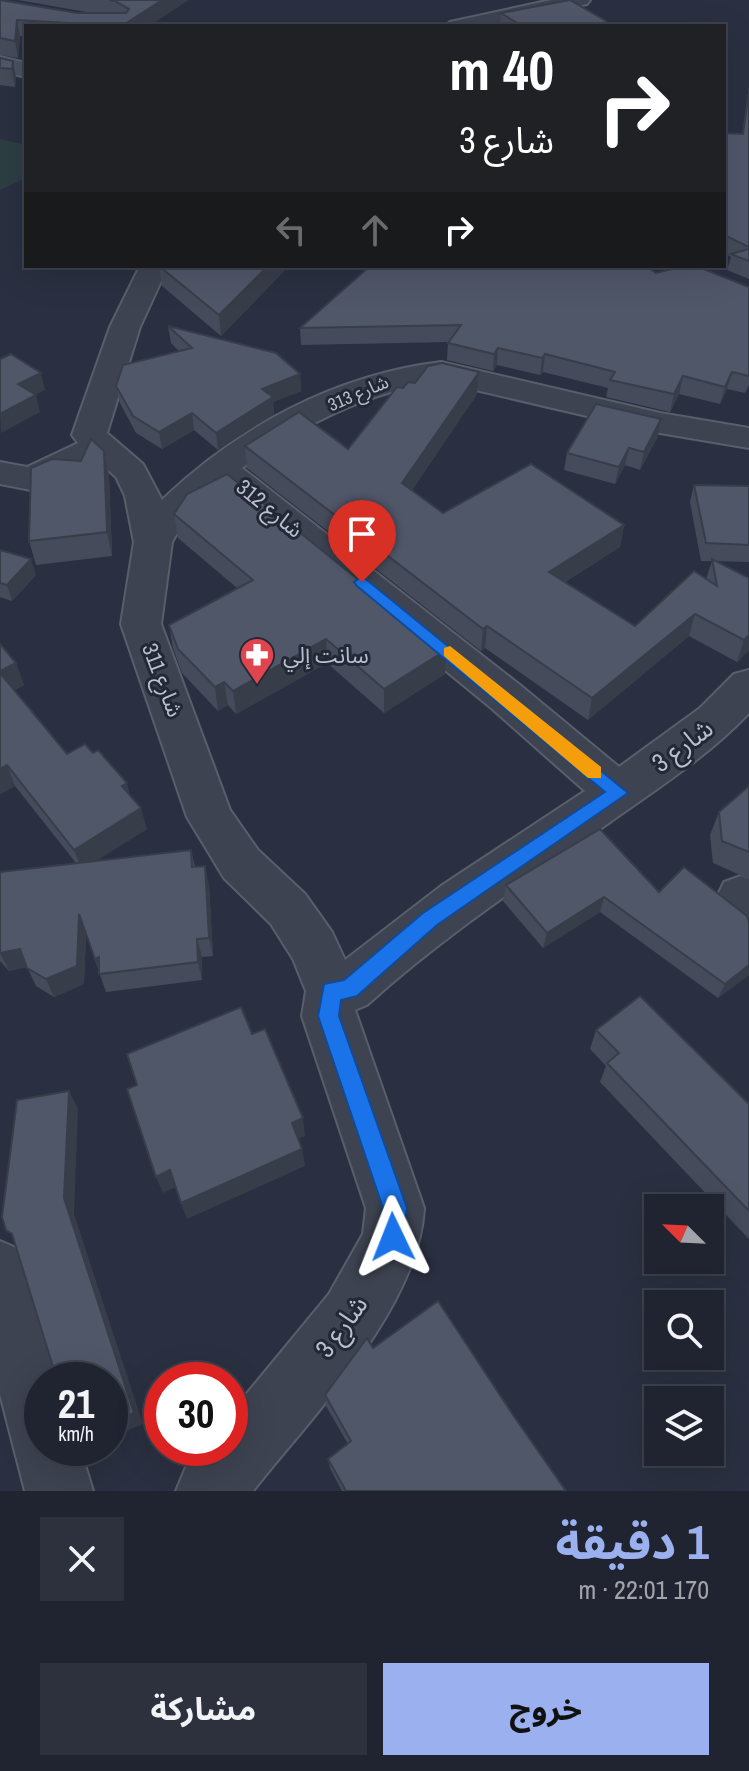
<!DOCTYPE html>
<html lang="ar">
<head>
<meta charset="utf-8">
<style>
	:root { --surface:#202431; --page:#2d303d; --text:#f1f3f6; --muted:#a2a4ab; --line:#3d414d; --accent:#9bb0ef }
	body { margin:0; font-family:"Archivo Narrow","Noto Sans Arabic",sans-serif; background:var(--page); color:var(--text); direction:rtl; height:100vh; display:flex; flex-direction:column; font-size:30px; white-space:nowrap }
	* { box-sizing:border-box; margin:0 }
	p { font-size:26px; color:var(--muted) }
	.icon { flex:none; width:44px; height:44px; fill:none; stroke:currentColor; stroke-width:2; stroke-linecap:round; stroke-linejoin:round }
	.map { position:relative; height:1491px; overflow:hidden; direction:ltr }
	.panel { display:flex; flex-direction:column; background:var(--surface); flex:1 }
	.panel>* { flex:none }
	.top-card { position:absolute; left:24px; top:24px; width:702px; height:244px; border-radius:0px; box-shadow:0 8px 32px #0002,0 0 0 2px var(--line); direction:rtl; background:#202124; color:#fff; overflow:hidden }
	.needle { width:52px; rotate:294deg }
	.buttons { position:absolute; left:644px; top:1194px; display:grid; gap:16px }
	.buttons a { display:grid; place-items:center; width:80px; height:80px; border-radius:0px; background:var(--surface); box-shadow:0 8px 32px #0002,0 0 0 2px var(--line); font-size:40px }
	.speed { position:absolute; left:24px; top:1362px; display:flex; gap:16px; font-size:40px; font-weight:700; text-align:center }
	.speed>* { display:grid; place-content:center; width:104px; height:104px; border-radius:50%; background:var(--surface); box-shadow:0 8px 32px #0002,0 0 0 2px var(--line); line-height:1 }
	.speed small { font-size:20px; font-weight:400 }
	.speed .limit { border:12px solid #d22; background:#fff; color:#111 }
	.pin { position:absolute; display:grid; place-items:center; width:68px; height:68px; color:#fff; margin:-82px -34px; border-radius:50% 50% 50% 0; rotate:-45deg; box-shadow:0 0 8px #0007 }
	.pin .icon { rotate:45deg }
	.me { position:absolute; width:88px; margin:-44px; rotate:358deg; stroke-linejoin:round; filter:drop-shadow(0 0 6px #0008) }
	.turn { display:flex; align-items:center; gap:28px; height:168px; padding:0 40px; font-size:36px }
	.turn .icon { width:104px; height:104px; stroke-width:2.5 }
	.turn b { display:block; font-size:56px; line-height:68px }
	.lanes { display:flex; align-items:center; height:76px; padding:0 40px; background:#0003; justify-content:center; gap:40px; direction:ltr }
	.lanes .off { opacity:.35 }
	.round { display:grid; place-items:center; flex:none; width:84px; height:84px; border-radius:0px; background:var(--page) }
	.headline { display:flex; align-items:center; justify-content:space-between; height:136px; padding:0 40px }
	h1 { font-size:48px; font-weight:700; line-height:60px; color:var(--accent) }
	.primary-button { display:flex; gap:16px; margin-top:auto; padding:16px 40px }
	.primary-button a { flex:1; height:92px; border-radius:0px; background:var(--accent); color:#111; font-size:32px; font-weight:700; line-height:92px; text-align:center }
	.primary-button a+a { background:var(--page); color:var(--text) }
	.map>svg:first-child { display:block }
	.green { fill:#2d3e43 }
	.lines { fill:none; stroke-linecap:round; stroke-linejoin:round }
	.street-casing { stroke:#595e6b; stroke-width:4 }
	.secondary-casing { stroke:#595e6b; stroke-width:4 }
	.street { fill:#3e4351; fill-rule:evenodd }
	.secondary { fill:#4c5163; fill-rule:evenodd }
	.wall { fill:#454b5a }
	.shaded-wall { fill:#383d4a }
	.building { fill:#505769; stroke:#383d4a; stroke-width:2 }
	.route { fill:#1a73e8; stroke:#114b97; stroke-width:2 }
	.slow { fill:#f59e0b }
	.labels { text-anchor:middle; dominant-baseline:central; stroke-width:6; stroke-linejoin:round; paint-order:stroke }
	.far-street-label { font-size:18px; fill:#bbbecb; stroke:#222836 }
	.street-label { font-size:22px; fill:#bbbecb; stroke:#222836 }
	.poi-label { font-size:22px; fill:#bbbecb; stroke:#222836; text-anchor:start }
	.near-street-label { font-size:26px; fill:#bbbecb; stroke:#222836 }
</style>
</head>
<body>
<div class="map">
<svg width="749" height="1491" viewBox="0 0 749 1491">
	<rect width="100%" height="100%" fill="#2a3041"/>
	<!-- green -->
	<polygon class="green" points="0,139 26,145 26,178 0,190"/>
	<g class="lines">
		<defs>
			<g id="street">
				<polygon points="551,0 590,0 587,4 487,26 446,26 450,22"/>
				<path d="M140,266h28l-28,61 -33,106 36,31 19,36c76,-73 173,-125 279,-138l219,51 89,15v20l-89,-15 -219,-51c-74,9 -138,43 -199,86l278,217 99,82 81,-59 34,-34 15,-4v43c-40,42 -92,76 -139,109 -83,59 -167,114 -243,183l-12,5 69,198c-5,99 -111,207 -171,283h-77l10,-24 16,-19h28v-34l99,-120 34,-60 3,-26 -64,-192 4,-25 -13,-32 -22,-35 -47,-46 -37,-61 -66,-193 13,-82 -9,-46 -9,-19 -20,-18 -65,31 -31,-6v-22l27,5 51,-24 -6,-8 38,-108zM220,486l270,221 95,84 -144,95 -96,74 -13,-28 -27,-38 -47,-44 -28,-40 -69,-186 11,-82 14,-24z"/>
				<polygon points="741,876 749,879 749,924 724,912 717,897 724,882"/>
				<polygon points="0,1241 21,1250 61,1380 42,1380 42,1448 80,1448 93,1491 25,1491 0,1394"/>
			</g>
			<polygon id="secondary" points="0,57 26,63 26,77 0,71"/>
		</defs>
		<!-- street casing -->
		<use href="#street" class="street-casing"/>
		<!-- secondary casing -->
		<use href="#secondary" class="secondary-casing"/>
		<!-- street -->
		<use href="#street" class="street"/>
		<!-- secondary -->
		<use href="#secondary" class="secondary"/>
	</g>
	<!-- wall -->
	<g class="wall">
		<polygon points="0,0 77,13 92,13 18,0 188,0 149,26 26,26 26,37 20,36 18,58 0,55"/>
		<polygon points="501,13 605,26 500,26"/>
		<polygon points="0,58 13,61 16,78 15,87 0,85"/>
		<polygon points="749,86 749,279 727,270 731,257 724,253 724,133 742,134"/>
		<polygon points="159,266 289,266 221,336 162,286"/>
		<polygon points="656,273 749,287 749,385 745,393 727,389 720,404 679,394 670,412 606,397 608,388 543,372 540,375 497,365 493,371 447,360 448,342 301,345 300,328"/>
		<polygon points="168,326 300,374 301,391 273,402 274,414 218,450 194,430 162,449 136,433 120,403 116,386 179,351 171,343"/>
		<polygon points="479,372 477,394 412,490 443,513 624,525 620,547 565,582 635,626 706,579 712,561 701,561 690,502 694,485 749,486 749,562 715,561 749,650 737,662 689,636 588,720 485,648 481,651 247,468 245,446 348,449 403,388 415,383"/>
		<polygon points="661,419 658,436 640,470 625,465 615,484 564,470 567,453"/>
		<polygon points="104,451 109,475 112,556 36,565 29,541 81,461"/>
		<polygon points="174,514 445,674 384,713 327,663 236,714 228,705 218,711 182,673 173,648 169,625 237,588 178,538"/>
		<polygon points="0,550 36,575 12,601 0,597"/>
		<polygon points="16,663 24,685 14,690 67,754 130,796 147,829 95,861 191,850 195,867 209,885 213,956 202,957 202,980 106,992 86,934 84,984 54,997 36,986 27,967 9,971 0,961 0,872 76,863 15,786 0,794"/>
		<polygon points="749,786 749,879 713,863 710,835 719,812"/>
		<polygon points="506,885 659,892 749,923 749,975 718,998 600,912 543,948 503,901"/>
		<polygon points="596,1030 749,1104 749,1239 600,1082 606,1066 590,1049"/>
		<polygon points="373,1348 513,1415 566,1491 342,1491 330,1468 328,1459 348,1444 326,1406 325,1395"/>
	</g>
	<!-- shaded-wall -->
	<g class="shaded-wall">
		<polygon points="162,0 188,0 149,26 122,26"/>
		<polygon points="17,20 20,36 18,58 15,41"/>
		<polygon points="13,61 16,78 15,87 12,69"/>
		<polygon points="268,266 289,266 221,336 219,315"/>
		<polygon points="498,348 497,365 493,371 494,354"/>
		<polygon points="545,354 543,372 540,375 542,358"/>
		<polygon points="479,372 477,394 402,505 402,483"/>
		<polygon points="732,372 727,389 720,404 725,387"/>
		<polygon points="41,373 45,390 23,401 18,384"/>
		<polygon points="300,374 301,391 273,402 274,414 218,450 216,433 262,389"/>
		<polygon points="683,376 679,394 670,412 674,394"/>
		<polygon points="36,395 40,412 1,433 0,414"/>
		<polygon points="192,413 194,430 162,449 159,432"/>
		<polygon points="661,419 658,436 640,470 644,452"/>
		<polygon points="629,448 625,465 615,484 619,467"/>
		<polygon points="104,451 109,475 112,556 107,532"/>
		<polygon points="624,525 620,547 545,594 549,572"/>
		<polygon points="31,559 36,575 12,601 7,585"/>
		<polygon points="695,614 689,636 588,720 592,698"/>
		<polygon points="487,626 485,648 481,651 483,629"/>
		<polygon points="749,635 749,650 737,662 744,640"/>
		<polygon points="326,639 327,663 236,714 233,691"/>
		<polygon points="446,650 445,674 384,713 384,689"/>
		<polygon points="16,663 24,685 7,693 0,671"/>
		<polygon points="224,682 228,705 218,711 215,687"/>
		<polygon points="7,765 15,786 0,794 0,769"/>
		<polygon points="127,783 132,804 122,786"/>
		<polygon points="141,808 147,829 82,870 74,850"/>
		<polygon points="205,866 209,885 213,956 209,938"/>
		<polygon points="604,897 600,912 543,948 547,933"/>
		<polygon points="79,914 86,932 84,984 54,997 46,979"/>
		<polygon points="197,939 202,957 202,980 198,962"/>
		<polygon points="20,949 28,967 9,971 0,953"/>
		<polygon points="99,957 100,974 95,959"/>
		<polygon points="749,965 749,975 718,998 725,984"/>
		<polygon points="69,1091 78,1109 74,1214 143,1424 110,1438 110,1424 64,1198"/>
		<polygon points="303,1118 305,1136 294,1141 292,1123"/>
		<polygon points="302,1149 305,1166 187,1219 181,1203"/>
		<polygon points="170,1170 176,1187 163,1193 156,1177"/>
	</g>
	<!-- building -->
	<g class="building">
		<polygon points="0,0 77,13 126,13 129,9 115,1 109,0 162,0 122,26 17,20 15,41 0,38"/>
		<polygon points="570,0 606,21 604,26 522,26 501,13"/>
		<polygon points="0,58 13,61 12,69 0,68"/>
		<polygon points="749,92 749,247 724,235 724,133 743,134"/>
		<polygon points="749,249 749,261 731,254"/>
		<polygon points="159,266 268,266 219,315"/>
		<polygon points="370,266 646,266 656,273 684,266 696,266 749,287 749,376 732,372 725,387 683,376 674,394 610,380 615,372 545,354 542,358 498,348 494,354 448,343 461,325 300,328"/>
		<polygon points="168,326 276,353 300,374 262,389 273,397 216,433 192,413 159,432 133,416 116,386 123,365 192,348"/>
		<polygon points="11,354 41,373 18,384 36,395 0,414 0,359"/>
		<polygon points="442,363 479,372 402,483 443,513 531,464 624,525 549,572 635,626 694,571 717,586 712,559 749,578 749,635 744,640 695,614 592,698 487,626 483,629 245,446 299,412 348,449 397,387 403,388 408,382 415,383 428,366"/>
		<polygon points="596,404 661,419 644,452 629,448 619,467 567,453"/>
		<polygon points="91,439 104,451 107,532 29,541 31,468 52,459 81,461"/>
		<polygon points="227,474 446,650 384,689 326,639 233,691 224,682 215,687 178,649 169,625 253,580 174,514 187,494"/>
		<polygon points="694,485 749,486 749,545 706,543"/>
		<polygon points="0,550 31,559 7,585 0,583"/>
		<polygon points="0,644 16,663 0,671"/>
		<polygon points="0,673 67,754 85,744 93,753 98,750 127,783 122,786 141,808 74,850 7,765 0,769"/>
		<polygon points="749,786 749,852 722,841 719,812"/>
		<polygon points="600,829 659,892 684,867 747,916 749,923 749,965 725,984 604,897 547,933 506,885"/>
		<polygon points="191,850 192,867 205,866 209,938 197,939 198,962 99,974 99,957 95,959 79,914 77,966 46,979 27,968 20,949 0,953 0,872"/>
		<polygon points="640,996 749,1104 749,1211 607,1063 619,1053 596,1030"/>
		<polygon points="241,1007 252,1034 265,1029 303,1118 292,1123 302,1149 181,1203 170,1170 156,1177 127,1089 137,1085 127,1054"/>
		<polygon points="69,1091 64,1198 134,1413 110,1424 110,1380 50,1380 48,1371 53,1367 12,1234 6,1230 2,1217 17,1100"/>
		<polygon points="438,1301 513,1415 566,1491 346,1491 328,1459 351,1441 325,1395 367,1338 373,1348"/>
	</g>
	<!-- route -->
	<polygon class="route" points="362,576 628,793 437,925 357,996 341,1000 339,1016 407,1208 401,1246 393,1250 384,1246 380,1237 383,1208 318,1016 324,984 344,980 423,913 605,792 357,586 354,582"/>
	<!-- slow -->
	<polygon class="slow" points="450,646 601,767 601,778 588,778 444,656 444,648"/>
	<!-- icons -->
	<defs>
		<symbol id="pharmacy-pin" viewBox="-11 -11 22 30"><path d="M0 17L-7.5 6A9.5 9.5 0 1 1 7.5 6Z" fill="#e0444e" stroke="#222836"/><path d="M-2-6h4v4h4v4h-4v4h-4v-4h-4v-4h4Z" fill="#fff"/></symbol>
	</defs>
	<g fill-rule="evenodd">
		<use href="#pharmacy-pin" x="237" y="635" width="40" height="54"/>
	</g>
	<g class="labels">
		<!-- far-street labels -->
		<g class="far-street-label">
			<text transform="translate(358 393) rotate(-23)">شارع 313</text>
		</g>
		<!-- street labels -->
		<g class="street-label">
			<text transform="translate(270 508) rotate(39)">شارع 312</text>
			<text transform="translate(163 680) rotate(69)">شارع 311</text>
		</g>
		<!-- poi labels -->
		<g class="poi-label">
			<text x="283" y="655">سانت إلي</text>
		</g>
		<!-- near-street labels -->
		<g class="near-street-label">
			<text transform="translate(682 745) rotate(-37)">شارع 3</text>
			<text transform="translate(341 1326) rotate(-54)">شارع 3</text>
		</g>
	</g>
</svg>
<div class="buttons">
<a><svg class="needle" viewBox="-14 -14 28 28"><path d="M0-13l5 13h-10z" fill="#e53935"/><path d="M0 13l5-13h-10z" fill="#a2a4ab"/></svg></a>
<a><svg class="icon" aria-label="search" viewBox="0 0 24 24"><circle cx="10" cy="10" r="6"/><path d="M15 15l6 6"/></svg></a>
<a><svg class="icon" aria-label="layers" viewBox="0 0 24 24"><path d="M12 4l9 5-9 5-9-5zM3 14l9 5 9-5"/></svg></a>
</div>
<div class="speed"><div>21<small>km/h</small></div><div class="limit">30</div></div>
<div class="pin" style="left:362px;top:582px;background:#d93025"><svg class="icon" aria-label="arrive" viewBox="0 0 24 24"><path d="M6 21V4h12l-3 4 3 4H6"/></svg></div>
<svg class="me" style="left:393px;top:1237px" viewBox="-20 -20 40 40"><path d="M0-17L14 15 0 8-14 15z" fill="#1a73e8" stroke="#fff" stroke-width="4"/></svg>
<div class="top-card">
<div class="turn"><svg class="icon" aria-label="right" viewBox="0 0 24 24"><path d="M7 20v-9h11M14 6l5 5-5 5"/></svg><div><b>40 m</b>شارع 3</div></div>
<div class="lanes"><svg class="icon off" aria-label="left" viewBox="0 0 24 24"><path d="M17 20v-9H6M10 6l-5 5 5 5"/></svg><svg class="icon off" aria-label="ahead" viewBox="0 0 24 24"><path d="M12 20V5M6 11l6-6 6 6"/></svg><svg class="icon" aria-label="right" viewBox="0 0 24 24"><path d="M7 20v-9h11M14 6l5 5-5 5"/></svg></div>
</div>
</div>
<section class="panel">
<div class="headline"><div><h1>1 دقيقة</h1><p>170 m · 22:01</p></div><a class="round"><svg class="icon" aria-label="close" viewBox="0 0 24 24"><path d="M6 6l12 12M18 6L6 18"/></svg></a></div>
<div class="primary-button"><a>خروج</a><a>مشاركة</a></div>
</section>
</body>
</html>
